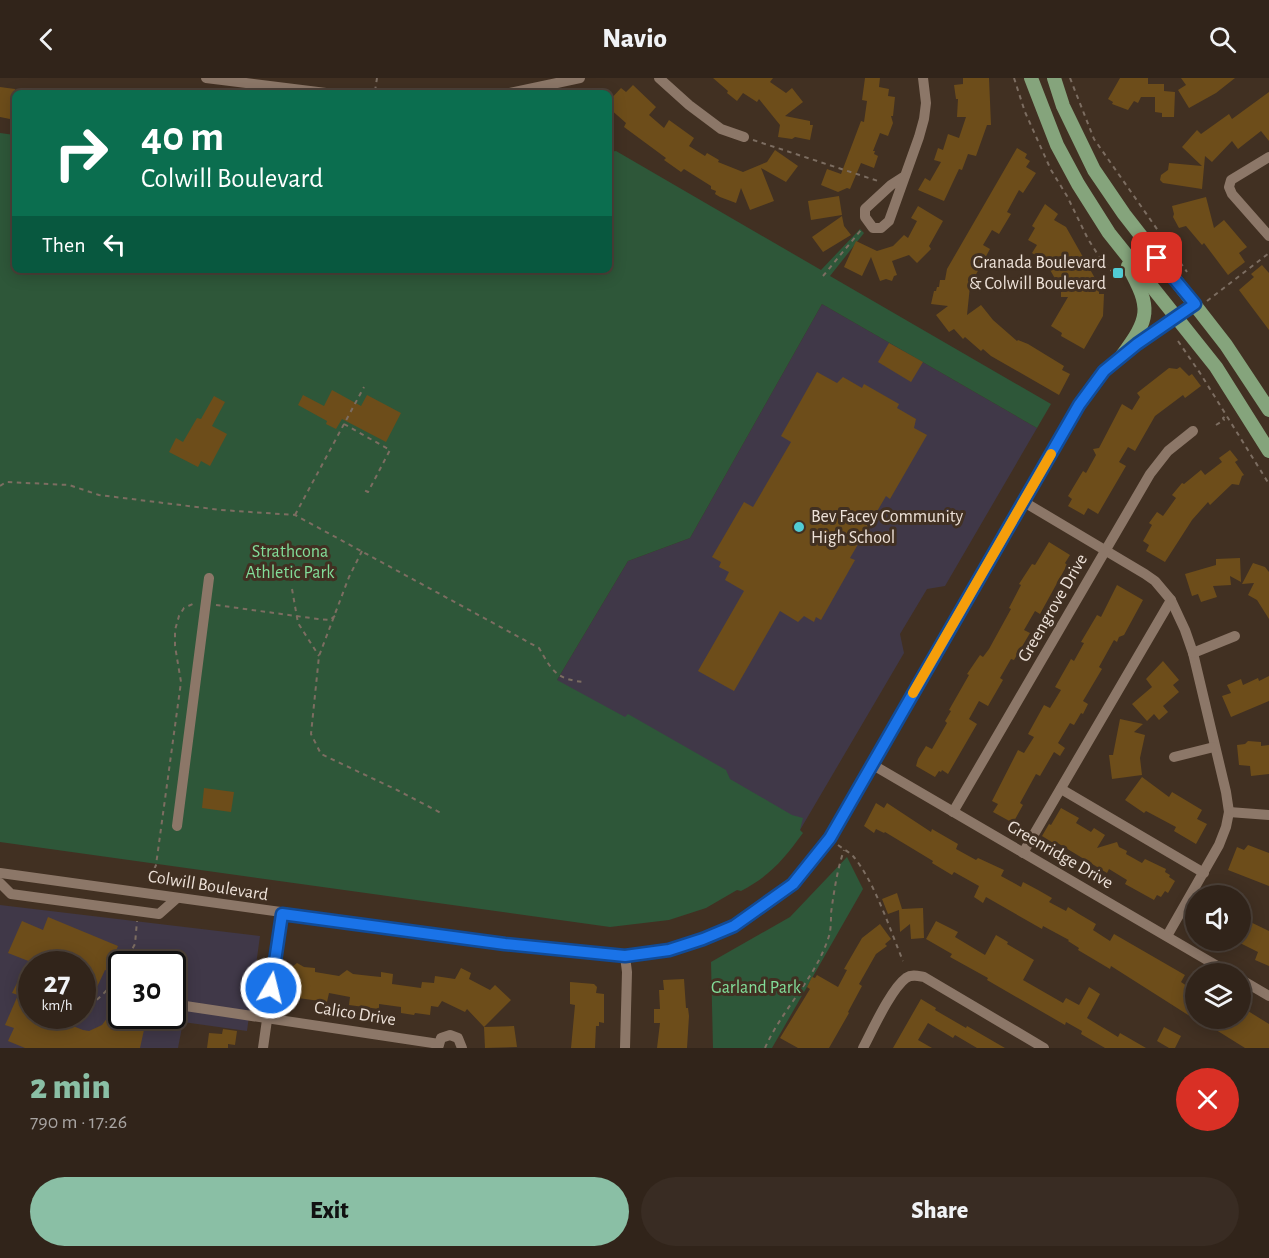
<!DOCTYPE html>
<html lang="en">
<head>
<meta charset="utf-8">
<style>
	:root { --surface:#31241a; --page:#392c23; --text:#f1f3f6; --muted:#a8a4a2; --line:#4c4139; --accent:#8abfa5 }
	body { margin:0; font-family:"Alegreya Sans",sans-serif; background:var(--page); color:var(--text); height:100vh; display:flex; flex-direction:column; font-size:22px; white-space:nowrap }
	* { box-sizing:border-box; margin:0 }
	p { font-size:20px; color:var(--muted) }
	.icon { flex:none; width:33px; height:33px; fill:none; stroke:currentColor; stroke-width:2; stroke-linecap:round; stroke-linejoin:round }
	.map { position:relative; height:970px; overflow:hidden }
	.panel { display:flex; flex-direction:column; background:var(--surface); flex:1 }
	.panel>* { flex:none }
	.hud { position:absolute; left:12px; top:12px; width:600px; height:183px; border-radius:9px; box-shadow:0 3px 15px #0003,0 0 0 2px var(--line); background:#0b6e4f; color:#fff; overflow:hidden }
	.fabs { position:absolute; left:1185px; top:807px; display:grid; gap:12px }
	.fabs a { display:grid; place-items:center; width:66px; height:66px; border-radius:50%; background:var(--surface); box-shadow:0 3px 15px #0003,0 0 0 2px var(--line); font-size:30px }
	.speed { position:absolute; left:18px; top:873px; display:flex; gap:12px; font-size:30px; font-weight:700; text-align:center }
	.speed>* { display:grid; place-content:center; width:78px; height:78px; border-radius:50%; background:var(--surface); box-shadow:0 3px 15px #0003,0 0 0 2px var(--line); line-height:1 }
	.speed small { font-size:15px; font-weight:400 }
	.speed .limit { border:3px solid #111; border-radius:9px; background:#fff; color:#111 }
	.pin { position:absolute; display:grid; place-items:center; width:51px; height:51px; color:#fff; margin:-26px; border-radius:12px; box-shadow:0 3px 9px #0006 }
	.me { position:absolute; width:66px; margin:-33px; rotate:8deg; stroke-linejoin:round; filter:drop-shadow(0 0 4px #0008) }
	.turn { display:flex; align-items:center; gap:21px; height:126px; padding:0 30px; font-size:27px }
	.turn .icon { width:78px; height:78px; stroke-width:2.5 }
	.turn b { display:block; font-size:42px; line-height:51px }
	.then { display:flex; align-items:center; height:57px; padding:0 30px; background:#0003; gap:12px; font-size:22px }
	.round { display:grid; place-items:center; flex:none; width:63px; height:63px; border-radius:32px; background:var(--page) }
	.summary { display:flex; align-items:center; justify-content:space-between; height:102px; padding:0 30px }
	h1 { font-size:36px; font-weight:800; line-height:45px; color:var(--accent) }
	.button { display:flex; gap:12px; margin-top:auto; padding:12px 30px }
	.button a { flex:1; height:69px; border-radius:36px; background:var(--accent); color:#111; font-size:24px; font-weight:800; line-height:69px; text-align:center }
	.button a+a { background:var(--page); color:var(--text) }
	header { display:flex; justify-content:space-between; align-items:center; height:78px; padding:0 30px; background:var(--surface); font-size:27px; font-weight:800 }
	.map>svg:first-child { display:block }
	.education { fill:#403848; fill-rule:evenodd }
	.green { fill:#2e5739 }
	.building { fill:#6d4d1a }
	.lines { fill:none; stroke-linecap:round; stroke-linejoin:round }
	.path { stroke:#7c6d61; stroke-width:2; stroke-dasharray:4.5 4.5; stroke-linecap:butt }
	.minor { stroke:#8c7768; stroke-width:10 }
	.major { stroke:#85a47c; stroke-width:14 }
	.route-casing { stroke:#114b97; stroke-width:15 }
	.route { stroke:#1a73e8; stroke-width:10 }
	.slow { stroke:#f59e0b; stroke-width:10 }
	.poi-dot { fill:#51ccd5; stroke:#413022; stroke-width:2 }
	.labels { text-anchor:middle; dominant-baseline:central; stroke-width:6; stroke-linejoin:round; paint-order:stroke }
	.poi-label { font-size:18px; fill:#ede1d8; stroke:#413022; text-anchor:end }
	.park-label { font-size:18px; fill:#82dd99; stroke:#413022 }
	.street-label { font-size:18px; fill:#ede1d8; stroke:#413022 }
</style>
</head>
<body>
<header><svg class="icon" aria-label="back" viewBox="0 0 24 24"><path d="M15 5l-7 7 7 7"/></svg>Navio<svg class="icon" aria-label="search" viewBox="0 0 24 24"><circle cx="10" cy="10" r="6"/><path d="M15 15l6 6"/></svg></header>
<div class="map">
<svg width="1269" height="970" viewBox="0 0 1269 970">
	<rect width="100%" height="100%" fill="#413022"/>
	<!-- education -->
	<g class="education">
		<polygon points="822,226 1037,350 945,508 927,511 900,556 904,575 800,752 554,607 628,483 690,460"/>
		<path d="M0,827l260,31 -13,95 -64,-9 -5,26h-178zM32,886h50v52h-50zM122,886h50v52h-50z"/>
	</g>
	<!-- green -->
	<g class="green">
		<path d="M0,55l15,2v135h594v-118l7,-1 205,119 39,-41 4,4 -34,43 221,128 -14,24 -215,-124 -132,234 -62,23 -71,119 68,37 3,-3 98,56 4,9 62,36 11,3 -3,12 3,3c-20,27 -32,42 -62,58l-4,-1 -31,18 -37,12 -59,7 -610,-85z"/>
		<polygon points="847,779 863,811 772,970 713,970 711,884 790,839"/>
	</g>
	<!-- building -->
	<g class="building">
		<polygon points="713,0 773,0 770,4 786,15 792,10 803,24 785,38 810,43 810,47 813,47 810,62 795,59 792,61 778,59 780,47 759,21 757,24 743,15 737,23 727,15 728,13"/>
		<polygon points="865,0 880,0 879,9 889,11 888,18 895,19 893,38 891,38 893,45 888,58 880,55 873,73 875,73 874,76 878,78 874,90 861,85 850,111 847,110 838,114 821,107 827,91 841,96 861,43 864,44 867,23 862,22"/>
		<polygon points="963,0 989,0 991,47 987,47 976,78 968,76 962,92 959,91 944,123 918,112 925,100 930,103 941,84 934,82 938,70 943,72 948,56 959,60 966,39 957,39 958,21 956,21 954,7 963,6"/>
		<polygon points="1120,0 1148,0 1148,6 1164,6 1164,13 1175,14 1174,39 1162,39 1162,35 1155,34 1155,19 1141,19 1138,25 1134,23 1128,32 1112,26 1113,24 1108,21"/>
		<polygon points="1181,0 1235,0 1216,15 1189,30 1178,12 1186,7"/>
		<polygon points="633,7 656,29 649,37 664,50 669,42 694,60 689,68 705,78 707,75 719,82 718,84 743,94 767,84 775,72 798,88 786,104 761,90 774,123 750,132 741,110 736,125 720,119 715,116 716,113 711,111 711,108 684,91 681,94 674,89 664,82 666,80 624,49 626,45 609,30 609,23 621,10 626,14"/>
		<polygon points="0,9 15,11 15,38 10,38 10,41 0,39"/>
		<polygon points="1269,14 1269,63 1261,53 1238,71 1232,63 1212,84 1205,78 1202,111 1163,105 1160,102 1161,97 1168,92 1169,85 1202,88 1182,69 1197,52 1201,56 1229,36 1232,41"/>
		<polygon points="1017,70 1027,76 1025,80 1030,83 1026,89 1036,95 1023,115 1019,112 1007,134 1011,136 999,156 992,152 983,167 990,171 974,200 973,208 970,208 967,237 981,227 993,242 1017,263 1018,262 1028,266 1064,288 1062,292 1070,296 1059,317 991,278 983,271 981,273 965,259 963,261 954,251 949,254 936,237 948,228 931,226 934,213 936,213 937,209 939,209 940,202 945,202 947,191"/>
		<polygon points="839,118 842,137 811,142 808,123"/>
		<polygon points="1206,119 1214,150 1224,142 1247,169 1239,175 1245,184 1228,197 1204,165 1202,167 1186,148 1179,150 1173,139 1174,136 1172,128"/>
		<polygon points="1045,126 1058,136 1054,142 1066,149 1096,202 1099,202 1099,216 1104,216 1103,238 1084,271 1061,258 1062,255 1051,248 1068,219 1061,219 1061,211 1045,183 1032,175 1037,167 1028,162 1035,150 1032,148"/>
		<polygon points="918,128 943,143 929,168 931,171 917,185 909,177 892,183 897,197 894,198 892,203 886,201 880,203 871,179 862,198 844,189 856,163 877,173 893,168 904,157 908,160 917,143 911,140"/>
		<polygon points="842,138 844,148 851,157 823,174 812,159"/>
		<polygon points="1262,187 1269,195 1269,252 1239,212 1254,199 1251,196"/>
		<polygon points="889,265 923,284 911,304 878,284"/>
		<polygon points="1180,289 1189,298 1192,296 1201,308 1185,320 1183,317 1155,338 1135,373 1128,369 1119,384 1126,388 1098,436 1088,430 1084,437 1068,428 1072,421 1068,418 1083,393 1086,395 1096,377 1093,371 1099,370 1122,326 1132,332 1140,319 1137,315 1169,290 1177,291"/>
		<polygon points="817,294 837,305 843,299 862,310 864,306 899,326 897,330 916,341 914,350 927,357 890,421 886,418 850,480 855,482 821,542 816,539 814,544 804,538 798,544 780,533 734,613 698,593 744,513 725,502 729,494 719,489 721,484 712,479 744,424 753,429 791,364 781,358"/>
		<polygon points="332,312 361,328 367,317 401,335 386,364 342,341 336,351 326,346 327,343 298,327 303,317 324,328"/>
		<polygon points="214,318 225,324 212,348 227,356 210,388 201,383 198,389 169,374 176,360 183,364 197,340 201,341"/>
		<polygon points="1230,372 1238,382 1235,384 1244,397 1242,398 1239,407 1232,406 1210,427 1208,424 1192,442 1165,484 1146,473 1149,467 1143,463 1152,447 1149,445 1157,434 1163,438 1176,420 1172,417 1182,405 1184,406 1201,392 1205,397 1222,384 1219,380"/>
		<polygon points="1049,464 1070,477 1065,485 1067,487 1040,536 1035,533 1024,552 1030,555 1014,582 1011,581 1000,600 1003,602 988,628 979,623 969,641 977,646 948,696 942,692 941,694 939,693 935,699 916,688 918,681 926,668 932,671 947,645 945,643 951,633 949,632 969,597 967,596 980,577 983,579 989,571 1011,531 1009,530 1021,507 1019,506 1032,486 1035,487"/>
		<polygon points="1240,480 1241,504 1230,498 1231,507 1213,508 1217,519 1201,524 1198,516 1192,518 1185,496 1216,487 1216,481"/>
		<polygon points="1253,485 1265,489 1269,494 1269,541 1257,522 1248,517 1254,505 1242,506"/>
		<polygon points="1117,507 1143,522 1124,557 1119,559 1117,564 1114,562 1099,589 1102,591 1083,623 1088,626 1083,636 1081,635 1074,647 1070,645 1058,665 1065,670 1060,678 1054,674 1040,698 1036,696 1020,725 1023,727 1013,745 993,734 998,726 992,723 1018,672 1024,675 1034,659 1028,656 1044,627 1050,630 1061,612 1055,609 1071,581 1074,583 1084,565 1081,564 1097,537 1101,539"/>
		<polygon points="1163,583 1179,602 1173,607 1179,614 1163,628 1168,634 1159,642 1154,636 1147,643 1132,626 1152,609 1146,601"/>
		<polygon points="1269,598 1269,623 1231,639 1222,618 1231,615 1227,607 1241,601 1243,607 1258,600 1259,603"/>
		<polygon points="1120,641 1143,646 1134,654 1145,657 1140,680 1142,697 1112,701 1109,677 1113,677"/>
		<polygon points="1248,663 1261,664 1261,668 1269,667 1269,696 1251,698 1250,688 1239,687 1237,667 1245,666"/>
		<polygon points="1142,699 1169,719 1172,714 1202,732 1197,741 1207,746 1196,766 1174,753 1176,749 1146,733 1144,735 1125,722"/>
		<polygon points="204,710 234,714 231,734 202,730"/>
		<polygon points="876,725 884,730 887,725 931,754 932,751 958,766 956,771 976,782 978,780 1004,792 1001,798 1021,809 1023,804 1038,812 1052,820 1049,824 1066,833 1068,829 1079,836 1096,846 1093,852 1110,863 1114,856 1185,897 1181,904 1196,914 1196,942 1111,888 1110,891 1078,872 1079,870 1068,863 1069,862 1043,848 1042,851 986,819 983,825 974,819 979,808 954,794 952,797 932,785 933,783 885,754 884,755 876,751 874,755 864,748"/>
		<polygon points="1061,730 1079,740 1076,745 1091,754 1094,750 1105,757 1097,770 1117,764 1119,769 1127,773 1126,776 1142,785 1145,781 1166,791 1165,794 1170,797 1169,799 1175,803 1168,815 1165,813 1161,819 1157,817 1154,822 1125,806 1127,802 1109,791 1107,795 1056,764 1055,766 1042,758 1049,746 1051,747"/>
		<polygon points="1248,767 1269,775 1269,808 1228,792 1237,769 1244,772"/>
		<polygon points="897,815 902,831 923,830 924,860 911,861 910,846 900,854 899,832 888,836 882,821"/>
		<polygon points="48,839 118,868 108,893 105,892 97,909 82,907 82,886 32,886 32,938 66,938 73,948 83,952 89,953 102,947 108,939 110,930 122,931 122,938 147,938 140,970 25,970 8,963 14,950 5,947 18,917 12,915 18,903 23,905 31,884 8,875 22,843 43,852"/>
		<polygon points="1240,839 1269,853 1269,888 1255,882 1258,874 1240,865"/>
		<polygon points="936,843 958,854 955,859 985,877 996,857 1008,864 1007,866 1034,882 1023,902 1063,925 1066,920 1079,927 1089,909 1100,916 1087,940 1118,959 1120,955 1146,970 1105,970 1081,956 1082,953 1066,944 1065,947 987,902 988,900 950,879 952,876 926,861"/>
		<polygon points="880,846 891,861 885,866 887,868 876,876 859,906 862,908 848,934 849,935 829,970 798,970 780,960 810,911 807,909 812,899 815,900 817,897 838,909 847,892 844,891 862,860"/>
		<polygon points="297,885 304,889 315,890 315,894 339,898 347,892 353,896 371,898 381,899 381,894 393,896 392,906 421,910 422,904 434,905 435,898 455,901 461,890 471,895 469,901 490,912 495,907 511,922 484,949 467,931 465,934 442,923 438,929 431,928 430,937 415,935 414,937 401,935 401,929 379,926 379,931 349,927 350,919 329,915 327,924 298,920 299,911 289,910 292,889"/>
		<polygon points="684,901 686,930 688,930 689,938 687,970 657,970 660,945 654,945 654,931 660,931 659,912 664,912 663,902"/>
		<polygon points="570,904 594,906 597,909 596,915 604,916 604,945 599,944 599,948 596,948 595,970 571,970 575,927 570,926"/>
		<polygon points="921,921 936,930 935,932 966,950 967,948 1005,970 977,970 955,957 953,960 928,945 918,962 932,970 893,970"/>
		<polygon points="1248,933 1269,946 1269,970 1245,970 1197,940 1243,941"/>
		<polygon points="514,948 517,969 485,970 484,949"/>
		<polygon points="1164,949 1181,958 1175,970 1169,970 1157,963"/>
		<polygon points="223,951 237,953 235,967 228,966 228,970 207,970 209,955 222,956"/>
	</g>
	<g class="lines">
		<!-- path -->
		<g class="path">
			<polyline points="1014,0 1025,34 1051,92 1067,118 1088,161 1100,180 1121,203"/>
			<polyline points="1070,0 1094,61 1187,194"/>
			<polyline points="375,13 377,0"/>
			<polyline points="753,62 878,103"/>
			<polyline points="823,198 861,152"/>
			<polyline points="1207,223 1269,175"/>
			<polyline points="1178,263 1200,295 1269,406"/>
			<polyline points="344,346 390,372 368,414 364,412"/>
			<polyline points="1216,347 1224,342 1223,340 1226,338"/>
			<path d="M0,408l6,-4 63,3 30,10 122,15 74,5 244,133c13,23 18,32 46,34"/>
			<polyline points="295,437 364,309"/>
			<polyline points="362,473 349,499 319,578 311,656 321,676 397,712 441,735"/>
			<polyline points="292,511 298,545 319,578"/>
			<polyline points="216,527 318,541 330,542 336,537"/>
			<path d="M838,767c5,4 11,7 15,11 22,26 37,74 50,105"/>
			<polyline points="151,799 156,787 181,604 175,568 175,552 179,538 184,530 195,525"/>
			<polyline points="124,886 135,866 137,843"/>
			<path d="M82,932c18,-10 30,-24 40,-42"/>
			<polyline points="67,940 71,938"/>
			<path d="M765,970c17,-39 51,-70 64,-112 2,-7 2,-15 2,-23 3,-21 6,-43 13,-63"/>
		</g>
		<!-- minor -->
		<g class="minor">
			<polyline points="206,0 326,15"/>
			<polyline points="659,0 689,27 721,51 744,59"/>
			<polyline points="510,15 580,0"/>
			<polyline points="1269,79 1231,102 1229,109 1232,116 1269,158"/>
			<polyline points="905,98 891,107 865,131 865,139 873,150 881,150 889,143 919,59 924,41 926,25 923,0"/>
			<polyline points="1024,424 1145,496 1155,503 1171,522 1185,552 1193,575 1226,714 1229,734 1226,749 1219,767 1167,858"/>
			<polyline points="1193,575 1235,558"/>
			<polyline points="1174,679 1214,669"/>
			<polyline points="873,687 1231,896"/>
			<polyline points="1061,711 1204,795"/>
			<polyline points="953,734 1150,396 1168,373 1193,353"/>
			<polyline points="1229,734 1269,737"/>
			<polyline points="177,748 209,500"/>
			<polyline points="1023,775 1171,522"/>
			<polyline points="0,795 505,865 625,878 669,872 703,861 734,848 793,806 829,760 1064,354 1079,327 1104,293 1137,266 1195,226"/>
			<polyline points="0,805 11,816 159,836 177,820"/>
			<polyline points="1240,901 1269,918"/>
			<polyline points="172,926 439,966"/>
			<polyline points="263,970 282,836"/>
			<polyline points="438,970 441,960 450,957 458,960 462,970"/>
			<polyline points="625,970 627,894 625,878"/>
			<path d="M863,970c9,-17 28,-59 43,-70 6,-4 12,-2 18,-1l120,71"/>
		</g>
		<!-- major -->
		<g class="major">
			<polyline points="1031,0 1057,67 1078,106 1109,155 1216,289 1269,373"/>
			<polyline points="1054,0 1063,28 1094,92 1124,136 1226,267 1269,332"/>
			<path d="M1121,279c29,-39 31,-48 7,-91"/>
		</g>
	</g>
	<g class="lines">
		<defs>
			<polyline id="route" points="271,910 282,836 505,866 625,878 669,872 703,861 734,848 793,806 830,760 1079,327 1104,293 1137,266 1195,226 1157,180"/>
		</defs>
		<!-- route casing -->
		<use href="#route" class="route-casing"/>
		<!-- route -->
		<use href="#route" class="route"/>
		<!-- slow -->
		<polyline class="slow" points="913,615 1051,376"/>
	</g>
	<!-- markers -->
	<g class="poi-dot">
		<rect x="1112" y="189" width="12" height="12" rx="3"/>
		<circle cx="799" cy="449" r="6"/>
	</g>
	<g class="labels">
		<!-- poi labels -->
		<g class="poi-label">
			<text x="1106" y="185">Granada Boulevard<tspan x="1106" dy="21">&amp; Colwill Boulevard</tspan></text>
			<text x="811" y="439" text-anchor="start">Bev Facey Community<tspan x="811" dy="21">High School</tspan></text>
		</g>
		<!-- park labels -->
		<g class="park-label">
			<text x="290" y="474">Strathcona<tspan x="290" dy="21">Athletic Park</tspan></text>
			<text x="756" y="910">Garland Park</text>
		</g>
		<!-- street labels -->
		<g class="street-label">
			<text transform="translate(1053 530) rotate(-60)">Greengrove Drive</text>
			<text transform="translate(1060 777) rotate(30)">Greenridge Drive</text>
			<text transform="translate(208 808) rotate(9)">Colwill Boulevard</text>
			<text transform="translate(355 936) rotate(9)">Calico Drive</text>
		</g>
	</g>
</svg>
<div class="fabs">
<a><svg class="icon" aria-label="sound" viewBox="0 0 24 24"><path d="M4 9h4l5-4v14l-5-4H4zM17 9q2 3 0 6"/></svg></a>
<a><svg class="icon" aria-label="layers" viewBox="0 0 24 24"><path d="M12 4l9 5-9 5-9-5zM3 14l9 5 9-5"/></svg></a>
</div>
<div class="speed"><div>27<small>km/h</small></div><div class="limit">30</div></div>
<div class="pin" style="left:1157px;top:180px;background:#d93025"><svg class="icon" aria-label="arrive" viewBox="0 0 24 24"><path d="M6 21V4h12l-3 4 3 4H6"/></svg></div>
<svg class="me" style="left:271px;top:910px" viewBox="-20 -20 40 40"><circle r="17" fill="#1a73e8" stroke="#fff" stroke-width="3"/><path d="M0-11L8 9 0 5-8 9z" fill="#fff"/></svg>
<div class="hud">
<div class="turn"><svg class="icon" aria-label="right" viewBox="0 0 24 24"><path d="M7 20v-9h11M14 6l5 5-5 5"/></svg><div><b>40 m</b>Colwill Boulevard</div></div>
<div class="then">Then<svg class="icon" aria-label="left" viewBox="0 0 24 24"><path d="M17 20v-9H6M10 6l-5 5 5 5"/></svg></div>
</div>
</div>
<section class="panel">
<div class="summary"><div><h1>2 min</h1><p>790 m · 17:26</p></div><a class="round" style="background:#d93025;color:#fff"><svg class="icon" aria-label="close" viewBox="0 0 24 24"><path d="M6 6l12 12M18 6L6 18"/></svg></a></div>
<div class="button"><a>Exit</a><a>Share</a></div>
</section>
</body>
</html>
